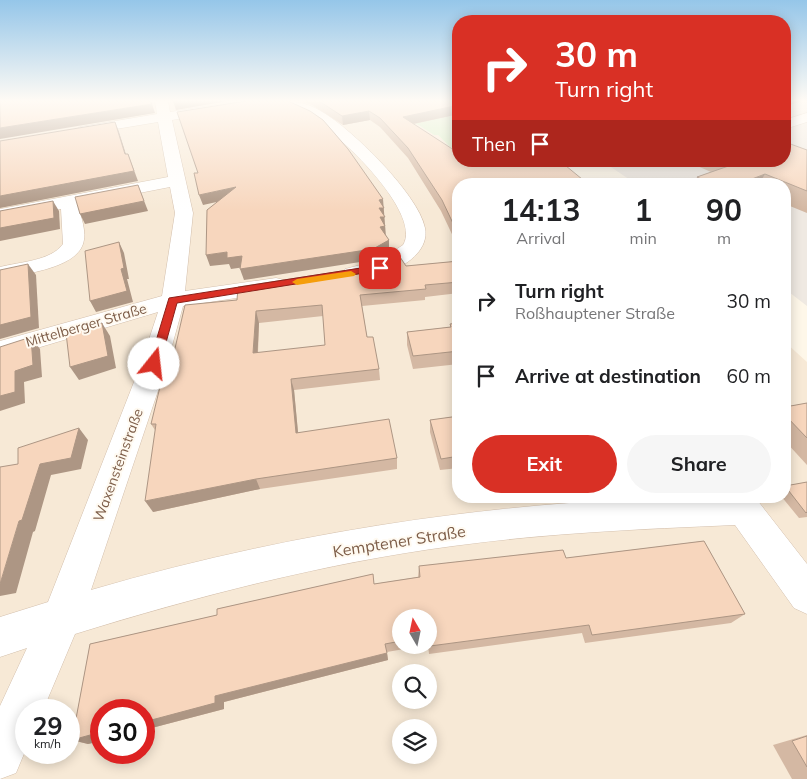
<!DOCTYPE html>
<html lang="en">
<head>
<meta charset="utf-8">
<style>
	:root { --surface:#fff; --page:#f6f6f6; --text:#202124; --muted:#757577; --accent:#d93025 }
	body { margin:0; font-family:Mulish,sans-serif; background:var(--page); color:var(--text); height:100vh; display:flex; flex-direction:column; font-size:19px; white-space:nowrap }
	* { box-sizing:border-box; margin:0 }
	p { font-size:16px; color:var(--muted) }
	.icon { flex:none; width:28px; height:28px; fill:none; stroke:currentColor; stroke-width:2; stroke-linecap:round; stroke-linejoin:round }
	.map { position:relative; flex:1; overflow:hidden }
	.details { position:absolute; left:452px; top:178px; width:339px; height:325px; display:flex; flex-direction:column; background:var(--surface); border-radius:20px; box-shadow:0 2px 12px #0003 }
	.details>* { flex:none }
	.guide { position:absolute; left:452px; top:15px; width:339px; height:152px; border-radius:20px; box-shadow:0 2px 12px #0003; background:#d93025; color:#fff; overflow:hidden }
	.needle { width:32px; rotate:351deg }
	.controls { position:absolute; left:392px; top:609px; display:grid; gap:10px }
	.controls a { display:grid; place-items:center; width:45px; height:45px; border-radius:50%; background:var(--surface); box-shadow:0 2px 12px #0003; font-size:25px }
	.speed { position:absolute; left:15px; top:699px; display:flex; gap:10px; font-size:25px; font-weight:700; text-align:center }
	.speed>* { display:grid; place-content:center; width:65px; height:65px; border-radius:50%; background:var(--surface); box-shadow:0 2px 12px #0003; line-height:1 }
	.speed small { font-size:12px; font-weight:400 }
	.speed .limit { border:8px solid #d22; background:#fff; color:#111 }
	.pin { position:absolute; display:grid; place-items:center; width:42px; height:42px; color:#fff; margin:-21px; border-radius:10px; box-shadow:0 2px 8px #0006 }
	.me { position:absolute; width:55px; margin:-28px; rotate:16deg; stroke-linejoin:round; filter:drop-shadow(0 0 4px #0008) }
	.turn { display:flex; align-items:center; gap:18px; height:105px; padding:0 20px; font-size:22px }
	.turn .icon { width:65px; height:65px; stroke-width:2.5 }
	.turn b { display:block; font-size:35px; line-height:42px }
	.then { display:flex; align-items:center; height:48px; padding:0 20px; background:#0003; gap:10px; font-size:19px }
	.eta { display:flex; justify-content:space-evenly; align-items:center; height:85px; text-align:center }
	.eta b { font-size:30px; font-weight:700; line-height:35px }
	.button { display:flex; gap:10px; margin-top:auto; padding:10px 20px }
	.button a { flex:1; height:58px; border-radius:30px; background:var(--accent); color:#fff; font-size:20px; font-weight:700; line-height:58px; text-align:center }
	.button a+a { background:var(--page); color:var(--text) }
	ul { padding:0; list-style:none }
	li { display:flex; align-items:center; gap:15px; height:75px; padding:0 20px }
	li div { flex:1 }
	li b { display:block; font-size:19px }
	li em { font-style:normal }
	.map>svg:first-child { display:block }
	.residential { fill:#f7e9d6; fill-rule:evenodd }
	.industrial { fill:#efe9e2 }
	.green { fill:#d4efc5 }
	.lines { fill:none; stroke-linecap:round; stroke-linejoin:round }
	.minor-casing { stroke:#d3bfac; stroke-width:1 }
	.minor { fill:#fff; fill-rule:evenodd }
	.wall { fill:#d4b8a3; fill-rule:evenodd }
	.shaded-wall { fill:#ad9684 }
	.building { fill:#f7d6bd; stroke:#ad9684; fill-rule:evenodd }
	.route { fill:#d93025; stroke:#8d1f18 }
	.slow { fill:#f59e0b }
	.labels { text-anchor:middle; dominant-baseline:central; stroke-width:4; stroke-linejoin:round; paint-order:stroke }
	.street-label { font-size:14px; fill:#7d5d48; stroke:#fffaf1 }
	.near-street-label { font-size:16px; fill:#7d5d48; stroke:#fffaf1 }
</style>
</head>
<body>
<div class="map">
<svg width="807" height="779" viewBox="0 0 807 779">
	<rect width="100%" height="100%" fill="#fef7e9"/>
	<!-- residential -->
	<path class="residential" d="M0,101h381l53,34 3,-1 22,22v340h326v-154l22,20v417h-807zM401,618h28v27h-28zM401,672h28v28h-28zM26,710h43v42h-43zM101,710h43v42h-43zM401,728h28v27h-28z"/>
	<!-- industrial -->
	<polygon class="industrial" points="785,101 807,101 807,306 785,289 785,184 636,184 602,161 785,161"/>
	<!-- green -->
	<polygon class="green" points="381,101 459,102 459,156 438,135 434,135"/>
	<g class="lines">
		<defs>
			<g id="minor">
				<path d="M155,101h13l2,11 46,-7 7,4 -7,4 -44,7 21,93 -8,78 91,-13 8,2 3,5 -3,5 -8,2 -93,14 -16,58 -76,226c216,-63 438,-94 663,-94l53,68v50l-13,-6 -59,-83c-94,4 -188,8 -282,21 -128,17 -255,50 -378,88l-32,76h-17v39l-10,24 -16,6v-73l27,-58 -27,9v-40l48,-15 93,-238 17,-52 -158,47v-18l162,-45 13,-83 -5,-26 -92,18c3,12 9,27 5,39 -8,25 -61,30 -83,35v-12c19,-5 51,-6 63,-23l-2,-35 -61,12v-12l168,-32 -10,-55 -78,13 -7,-4 7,-4 77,-13z"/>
				<path d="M256,101c19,0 39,-2 57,6 31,13 106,87 112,121 4,20 -15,35 -32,42 -14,5 -33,12 -48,9l-3,-5 3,-5 35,-9 23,-15c21,-33 -73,-121 -101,-133 -15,-7 -31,-2 -46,-5l-2,-3z"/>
				<polygon points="807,113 807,122 785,129 785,120"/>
			</g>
		</defs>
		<!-- minor casing -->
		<use href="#minor" class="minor-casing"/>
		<!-- minor -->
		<use href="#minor" class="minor"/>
	</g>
	<!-- wall -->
	<g class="wall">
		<polygon points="301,101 455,101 459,103 459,114 414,124 459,184 459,249 441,211 408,158 380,127 370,120 343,125 312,105"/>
		<polygon points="807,150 807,213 785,204 785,184 694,184 697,177 711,172 695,165 696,161 785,161"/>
		<path d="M459,261v32l-34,4v3l-63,6 5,31 12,32 1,11 -86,10 4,42 99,26v11l-137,20 -107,23 2,-82 -4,-6 22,-67 64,-57 169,-34zM323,316l2,29 -67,8 1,-30z"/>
		<polygon points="459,323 459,364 413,369 407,345 407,332 450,327 450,324"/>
		<polygon points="807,403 807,465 785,441 785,407"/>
		<polygon points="459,416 459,468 440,470 430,432 430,420"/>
		<polygon points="807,482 807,517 799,518 781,496 785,496 785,486"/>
		<polygon points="704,541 745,614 731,623 585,643 582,633 429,654 428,645 429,645 429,618 401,618 401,645 427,645 387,652 388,660 224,702 224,709 144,730 144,710 101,710 101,741 88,744 72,740 90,644 217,615 217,609 373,574 374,584 418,577 419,566 563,550 566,558"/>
		<polygon points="807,735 807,779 792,779 773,745"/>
	</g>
	<!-- shaded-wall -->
	<g class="shaded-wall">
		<polygon points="173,101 228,101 176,110"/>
		<polygon points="785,101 801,101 785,107"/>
		<polygon points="152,104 155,113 0,139 0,128"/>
		<polygon points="459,105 459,114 403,126 403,117"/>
		<polygon points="369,111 370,120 343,125 342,116"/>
		<polygon points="115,122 119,132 129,164 125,154"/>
		<polygon points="128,154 138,181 0,208 0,196"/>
		<polygon points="765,174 759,184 739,184"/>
		<polygon points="138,185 148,211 85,224 80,214"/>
		<polygon points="236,187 239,197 203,205 199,195"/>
		<polygon points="383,199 386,237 381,238 379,200"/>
		<polygon points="53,201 59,211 60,229 0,241 0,228"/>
		<polygon points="389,240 389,252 373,260 244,280 240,269"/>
		<polygon points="119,242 124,253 129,279 127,279 133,302 96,312 90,301 121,269"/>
		<polygon points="227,252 242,256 245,267 231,269 229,264 210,266 206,255"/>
		<polygon points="28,264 36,275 39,328 0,339 0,325"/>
		<polygon points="256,311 259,323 257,364 253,353"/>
		<polygon points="102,323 110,336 116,368 79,380 70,367"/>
		<polygon points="31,337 40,349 42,377 24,382 25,403 0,411 0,396 15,371"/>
		<polygon points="291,379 294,390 299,443 296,433"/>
		<polygon points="79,428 88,440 81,469 51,475 35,531 33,532 16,593 0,596 0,584 19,521 40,464"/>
		<polygon points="256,479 260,489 153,512 145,501"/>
		<polygon points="387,653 388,660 224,702 224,709 144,730 144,722 215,696"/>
		<polygon points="101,732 101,741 88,744 72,740"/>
	</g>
	<!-- building -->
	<g class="building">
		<polygon points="0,101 150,101 152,104 0,128"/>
		<polygon points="246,101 288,101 310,111 323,120 348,149 383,199 379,200 384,208 379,208 385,217 380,217 385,226 380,227 389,240 373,249 240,269 242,256 227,258 227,252 206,255 207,210 236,187 199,195 194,173 198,173 177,112"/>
		<polygon points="319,101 455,101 459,103 459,105 403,117 457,152 459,152 459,161 560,161 588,184 459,184 459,236 442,200 408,148 380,118 369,111 342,116"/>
		<polygon points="115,122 125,154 128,154 134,171 0,196 0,141"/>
		<polygon points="785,142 807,150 807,191 765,174 739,184 712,184 697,177 737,163 734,161 785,161"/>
		<polygon points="138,185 144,201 80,214 75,197"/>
		<polygon points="53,201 54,218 0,228 0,211"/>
		<polygon points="119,242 124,268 121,269 127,291 90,301 85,251"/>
		<path d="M400,257l6,9 53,-5v21l-34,3 1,4 -66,6 7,42h6l6,32 -88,10 5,54 93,-14 8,39 -141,21 -111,22 11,-77h-5l16,-66 6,-1 12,-52 52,-5 1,-13 150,-23zM322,305l3,40 -72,8 3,-42z"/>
		<polygon points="28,264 31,317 0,325 0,270"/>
		<polygon points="102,323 108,356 70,367 66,333"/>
		<polygon points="459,323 459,351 413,356 407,332 451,327 450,324"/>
		<polygon points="31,337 33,365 15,371 15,392 0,396 0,347"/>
		<polygon points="807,403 807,438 785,415 785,407"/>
		<polygon points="459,416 459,456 441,459 430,420"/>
		<polygon points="79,428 71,458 40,464 22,520 19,521 0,584 0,467 18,464 18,448"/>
		<polygon points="807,482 807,512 806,513 785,486"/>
		<polygon points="704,541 745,614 592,635 589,625 430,646 429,637 429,618 401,618 401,641 385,644 387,653 215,696 215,703 144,722 144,710 101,710 101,732 72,740 90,644 217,615 217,609 373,574 374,584 420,577 419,566 563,550 566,558"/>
		<polygon points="807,736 807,767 792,741"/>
	</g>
	<!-- sky -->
	<linearGradient id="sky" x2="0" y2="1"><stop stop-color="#95c6e9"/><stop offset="0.48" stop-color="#fffbf5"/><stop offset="1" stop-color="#fffbf5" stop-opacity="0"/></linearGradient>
	<rect width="807" height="210" fill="url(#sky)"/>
	<!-- route -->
	<polygon class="route" points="380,265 383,266 383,270 177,303 160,364 154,368 149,364 169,298"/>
	<!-- slow -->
	<polygon class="slow" points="351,271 356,274 354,276 297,285 292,282 297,279"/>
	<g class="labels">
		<!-- street labels -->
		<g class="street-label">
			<text transform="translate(86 325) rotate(-16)">Mittelberger Straße</text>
			<text transform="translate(118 465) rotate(-70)">Waxensteinstraße</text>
		</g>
		<!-- near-street labels -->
		<g class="near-street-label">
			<text transform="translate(399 541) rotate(-9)">Kemptener Straße</text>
		</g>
	</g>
</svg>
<div class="controls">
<a><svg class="needle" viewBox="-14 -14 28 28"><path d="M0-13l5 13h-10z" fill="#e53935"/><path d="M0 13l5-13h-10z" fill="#757577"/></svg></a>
<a><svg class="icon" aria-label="search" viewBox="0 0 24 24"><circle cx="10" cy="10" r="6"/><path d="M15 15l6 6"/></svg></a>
<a><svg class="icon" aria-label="layers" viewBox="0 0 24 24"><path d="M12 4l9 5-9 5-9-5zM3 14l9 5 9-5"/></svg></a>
</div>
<div class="speed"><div>29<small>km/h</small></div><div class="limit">30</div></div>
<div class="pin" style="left:380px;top:268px;background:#d93025"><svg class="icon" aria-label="arrive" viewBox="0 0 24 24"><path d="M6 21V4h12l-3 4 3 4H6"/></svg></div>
<svg class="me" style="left:154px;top:364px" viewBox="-20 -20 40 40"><circle r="19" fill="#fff"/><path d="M0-13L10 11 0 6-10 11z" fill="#d93025"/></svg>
<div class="guide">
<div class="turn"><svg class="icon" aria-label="right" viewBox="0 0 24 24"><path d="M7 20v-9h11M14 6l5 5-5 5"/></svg><div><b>30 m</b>Turn right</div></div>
<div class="then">Then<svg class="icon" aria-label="arrive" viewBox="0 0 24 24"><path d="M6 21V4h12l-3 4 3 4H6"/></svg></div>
</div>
<section class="details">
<div class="eta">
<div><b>14:13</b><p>Arrival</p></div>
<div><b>1</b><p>min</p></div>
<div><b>90</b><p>m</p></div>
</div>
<ul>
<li><svg class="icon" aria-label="right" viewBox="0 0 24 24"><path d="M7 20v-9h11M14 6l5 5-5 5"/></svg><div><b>Turn right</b><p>Roßhauptener Straße</p></div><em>30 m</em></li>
<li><svg class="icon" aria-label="arrive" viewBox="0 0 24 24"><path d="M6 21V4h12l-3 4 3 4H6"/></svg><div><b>Arrive at destination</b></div><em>60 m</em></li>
</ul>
<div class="button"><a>Exit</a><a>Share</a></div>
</section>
</div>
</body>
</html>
